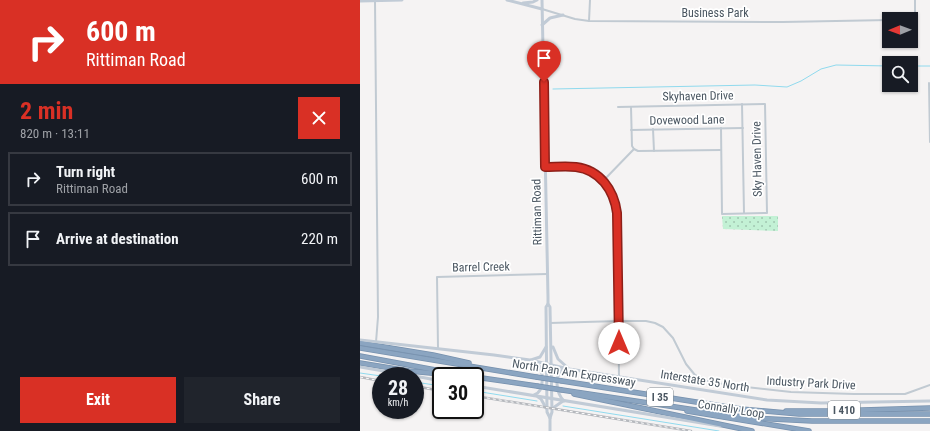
<!DOCTYPE html>
<html lang="en">
<head>
<meta charset="utf-8">
<style>
	:root { --surface:#171b24; --page:#20242c; --text:#f1f3f6; --muted:#9ea1a6; --line:#363941; --accent:#d93025 }
	body { margin:0; font-family:"Roboto Condensed",sans-serif; background:var(--page); color:var(--text); height:100vh; display:flex; flex-direction:column; font-size:15px; white-space:nowrap }
	* { box-sizing:border-box; margin:0 }
	p { font-size:13px; color:var(--muted) }
	.icon { flex:none; width:22px; height:22px; fill:none; stroke:currentColor; stroke-width:2; stroke-linecap:round; stroke-linejoin:round }
	.map { position:relative; flex:1; overflow:hidden }
	.side { display:flex; flex-direction:column; background:var(--surface); width:360px }
	.side>* { flex:none }
	.top-card { background:#d93025; color:#fff; overflow:hidden }
	.needle { width:26px; rotate:269deg }
	.controls { position:absolute; left:522px; top:12px; display:grid; gap:8px }
	.controls a { display:grid; place-items:center; width:36px; height:36px; border-radius:0px; background:var(--surface); box-shadow:0 1px 3px #0004; font-size:20px }
	.speed { position:absolute; left:12px; top:367px; display:flex; gap:8px; font-size:20px; font-weight:700; text-align:center }
	.speed>* { display:grid; place-content:center; width:52px; height:52px; border-radius:50%; background:var(--surface); box-shadow:0 1px 3px #0004; line-height:1 }
	.speed small { font-size:10px; font-weight:400 }
	.speed .limit { border:2px solid #111; border-radius:6px; background:#fff; color:#111 }
	.pin { position:absolute; display:grid; place-items:center; width:34px; height:34px; color:#fff; margin:-41px -17px; border-radius:50% 50% 50% 0; rotate:-45deg; box-shadow:0 0 4px #0007 }
	.pin .icon { rotate:45deg }
	.me { position:absolute; width:44px; margin:-22px; rotate:0deg; stroke-linejoin:round; filter:drop-shadow(0 0 3px #0008) }
	.turn { display:flex; align-items:center; gap:14px; height:84px; padding:0 20px; font-size:18px }
	.turn .icon { width:52px; height:52px; stroke-width:2.5 }
	.turn b { display:block; font-size:28px; line-height:34px }
	.round { display:grid; place-items:center; flex:none; width:42px; height:42px; border-radius:0px; background:var(--page) }
	.summary { display:flex; align-items:center; justify-content:space-between; height:68px; padding:0 20px }
	h1 { font-size:24px; font-weight:700; line-height:30px; color:var(--accent) }
	.primary-button { display:flex; gap:8px; margin-top:auto; padding:8px 20px }
	.primary-button a { flex:1; height:46px; border-radius:0px; background:var(--accent); color:#fff; font-size:16px; font-weight:700; line-height:46px; text-align:center }
	.primary-button a+a { background:var(--page); color:var(--text) }
	ul { padding:0; list-style:none }
	li { display:flex; align-items:center; gap:12px; height:54px; margin:0 8px 6px; padding:0 12px; border:2px solid var(--line); border-radius:0px }
	li div { flex:1 }
	li b { display:block; font-size:15px }
	li em { font-style:normal }
	main { display:flex; flex:1; min-height:0 }
	.map>svg:first-child { display:block }
	.grass { fill:url(#grass-dots) }
	.lines { fill:none; stroke-linecap:round; stroke-linejoin:round }
	.stream { stroke:#90daee; stroke-width:1 }
	.highway-casing { stroke:#7690ad; stroke-width:5.5 }
	.street { stroke:#c1cad2; stroke-width:2 }
	.secondary { stroke:#c1cbd6; stroke-width:3 }
	.highway { stroke:#8ba5c1; stroke-width:4 }
	.rail-casing { stroke:#b5b8bd; stroke-width:2.5 }
	.rail { stroke:#fff; stroke-width:1; stroke-dasharray:3; stroke-linecap:butt }
	.highway-bridge-casing { stroke:#7690ad; stroke-width:5.5; stroke-linecap:butt }
	.highway-bridge { stroke:#8ba5c1; stroke-width:4 }
	.route-casing { stroke:#8d1f18; stroke-width:10 }
	.route { stroke:#d93025; stroke-width:7 }
	.labels { text-anchor:middle; dominant-baseline:central; stroke-width:3.5; stroke-linejoin:round; paint-order:stroke }
	.shield { fill:#fff; stroke:#808990; stroke-width:1 }
	.shield-label { font-size:11px; font-weight:bold; fill:#4a5661 }
	.street-label { font-size:12px; fill:#4a5661; stroke:#fff }
</style>
</head>
<body>
<main>
<section class="side">
<div class="top-card">
<div class="turn"><svg class="icon" aria-label="right" viewBox="0 0 24 24"><path d="M7 20v-9h11M14 6l5 5-5 5"/></svg><div><b>600 m</b>Rittiman Road</div></div>
</div>
<div class="summary"><div><h1>2 min</h1><p>820 m · 13:11</p></div><a class="round" style="background:#d93025;color:#fff"><svg class="icon" aria-label="close" viewBox="0 0 24 24"><path d="M6 6l12 12M18 6L6 18"/></svg></a></div>
<ul>
<li><svg class="icon" aria-label="right" viewBox="0 0 24 24"><path d="M7 20v-9h11M14 6l5 5-5 5"/></svg><div><b>Turn right</b><p>Rittiman Road</p></div><em>600 m</em></li>
<li><svg class="icon" aria-label="arrive" viewBox="0 0 24 24"><path d="M6 21V4h12l-3 4 3 4H6"/></svg><div><b>Arrive at destination</b></div><em>220 m</em></li>
</ul>
<div class="primary-button"><a>Exit</a><a>Share</a></div>
</section>
<div class="map">
<svg width="570" height="431" viewBox="0 0 570 431">
	<defs>
		<pattern id="grass-dots" width="8" height="8" patternUnits="userSpaceOnUse"><rect width="8" height="8" fill="#c3f1d5"/><path d="M2 2h.1M6 6h.1" fill="none" stroke="#a0c6b0" stroke-width="1.8" stroke-linecap="round"/></pattern>
	</defs>
	<rect width="100%" height="100%" fill="#f5f3f3"/>
	<!-- grass -->
	<polygon class="grass" points="362,216 418,216 418,231 363,229"/>
	<g class="lines">
		<!-- stream -->
		<g class="stream">
			<polyline points="551,66 570,66"/>
			<polyline points="193,89 395,85 427,87 441,81 461,69 476,65 529,66"/>
			<polyline points="0,373 21,376"/>
			<polyline points="55,382 81,386"/>
			<polyline points="115,391 177,401"/>
			<polyline points="203,406 359,431"/>
		</g>
		<defs>
			<g id="highway">
				<polyline points="0,343 73,355 109,363"/>
				<polyline points="0,348 176,377"/>
				<polyline points="0,356 108,376"/>
				<polyline points="0,363 49,371 81,374"/>
				<polyline points="115,377 177,386"/>
				<polyline points="202,381 381,409 439,414 570,414"/>
				<polyline points="202,390 389,418 452,421 570,421"/>
				<polyline points="214,394 392,431"/>
				<polyline points="327,411 449,431"/>
				<polyline points="426,411 469,411 570,408"/>
			</g>
		</defs>
		<!-- highway casing -->
		<use href="#highway" class="highway-casing"/>
		<!-- street -->
		<g class="street">
			<polyline points="15,1 18,317 16,342"/>
			<polyline points="182,9 215,19 229,21 423,22 529,20"/>
			<polyline points="551,19 555,19 555,0"/>
			<polyline points="229,21 230,0"/>
			<polyline points="569,83 570,142"/>
			<polyline points="382,104 384,213"/>
			<polyline points="258,107 405,104 407,213 362,214 361,128"/>
			<polyline points="271,107 272,146 274,149"/>
			<polyline points="293,129 294,151"/>
			<polyline points="271,130 383,128"/>
			<polyline points="274,149 278,151 361,150"/>
			<path d="M186,167c10,0 21,-1 31,0 23,4 38,24 40,46l2,164"/>
			<polyline points="243,181 274,149"/>
			<polyline points="190,323 259,321 286,321 295,323 303,327 313,338 326,364 335,375 347,381 368,385 431,392 494,394 545,394 570,385"/>
			<polyline points="78,348 77,277 187,274"/>
		</g>
		<!-- secondary -->
		<g class="secondary">
			<polyline points="147,0 182,9"/>
			<polyline points="182,0 188,297 188,304 186,307 187,412 190,418"/>
			<polyline points="0,1 42,0"/>
			<polyline points="163,3 173,2 177,0"/>
			<polyline points="182,25 190,18 203,15"/>
			<polyline points="188,304 190,307 192,412 190,418 190,431"/>
			<polyline points="0,340 134,355 170,360 209,369 407,400 461,403 570,401"/>
			<polyline points="193,347 198,359 208,368"/>
			<polyline points="171,360 180,357 186,347"/>
			<polyline points="0,367 53,376"/>
			<polyline points="55,376 81,381"/>
			<polyline points="115,386 360,426"/>
			<path d="M174,395c11,-3 10,-25 3,-32"/>
			<polyline points="178,397 181,399 186,408"/>
			<path d="M204,401c-8,-8 -11,-27 1,-33"/>
			<polyline points="193,408 203,401"/>
		</g>
		<!-- highway -->
		<use href="#highway" class="highway"/>
		<defs>
			<g id="rail">
				<polyline points="0,377 21,381"/>
				<polyline points="55,386 81,391"/>
				<polyline points="115,396 331,431"/>
			</g>
		</defs>
		<!-- rail casing -->
		<use href="#rail" class="rail-casing"/>
		<!-- rail -->
		<use href="#rail" class="rail"/>
		<defs>
			<g id="highway-bridge">
				<polyline points="176,377 202,381"/>
				<polyline points="177,386 202,390"/>
			</g>
		</defs>
		<!-- highway-bridge casing -->
		<use href="#highway-bridge" class="highway-bridge-casing"/>
		<!-- highway-bridge -->
		<use href="#highway-bridge" class="highway-bridge"/>
	</g>
	<g class="lines">
		<defs>
			<path id="route" d="M184,82l1,85c10,0 21,-1 31,0 24,3 38,23 41,46l2,130"/>
		</defs>
		<!-- route casing -->
		<use href="#route" class="route-casing"/>
		<!-- route -->
		<use href="#route" class="route"/>
	</g>
	<g class="labels">
		<!-- shield labels -->
		<g class="shield">
			<rect x="287" y="388" width="26" height="18" rx="3"/>
			<rect x="468" y="401" width="32" height="18" rx="3"/>
		</g>
		<g class="shield-label">
			<text x="300" y="397">I 35</text>
			<text x="484" y="410">I 410</text>
		</g>
		<!-- street labels -->
		<g class="street-label">
			<text x="355" y="13">Business Park</text>
			<text transform="translate(338 96) rotate(-1)">Skyhaven Drive</text>
			<text transform="translate(327 120) rotate(-1)">Dovewood Lane</text>
			<text transform="translate(397 159) rotate(-91)">Sky Haven Drive</text>
			<text transform="translate(177 212) rotate(-91)">Rittiman Road</text>
			<text transform="translate(121 267) rotate(-1)">Barrel Creek</text>
			<text transform="translate(214 373) rotate(9)">North Pan Am Expressway</text>
			<text transform="translate(345 381) rotate(9)">Interstate 35 North</text>
			<text transform="translate(451 383) rotate(3)">Industry Park Drive</text>
			<text transform="translate(371 409) rotate(9)">Connally Loop</text>
		</g>
	</g>
</svg>
<div class="controls">
<a><svg class="needle" viewBox="-14 -14 28 28"><path d="M0-13l5 13h-10z" fill="#e53935"/><path d="M0 13l5-13h-10z" fill="#9ea1a6"/></svg></a>
<a><svg class="icon" aria-label="search" viewBox="0 0 24 24"><circle cx="10" cy="10" r="6"/><path d="M15 15l6 6"/></svg></a>
</div>
<div class="speed"><div>28<small>km/h</small></div><div class="limit">30</div></div>
<div class="pin" style="left:184px;top:82px;background:#d93025"><svg class="icon" aria-label="arrive" viewBox="0 0 24 24"><path d="M6 21V4h12l-3 4 3 4H6"/></svg></div>
<svg class="me" style="left:259px;top:343px" viewBox="-20 -20 40 40"><circle r="19" fill="#fff"/><path d="M0-13L10 11 0 6-10 11z" fill="#d93025"/></svg>
</div>
</main>
</body>
</html>
